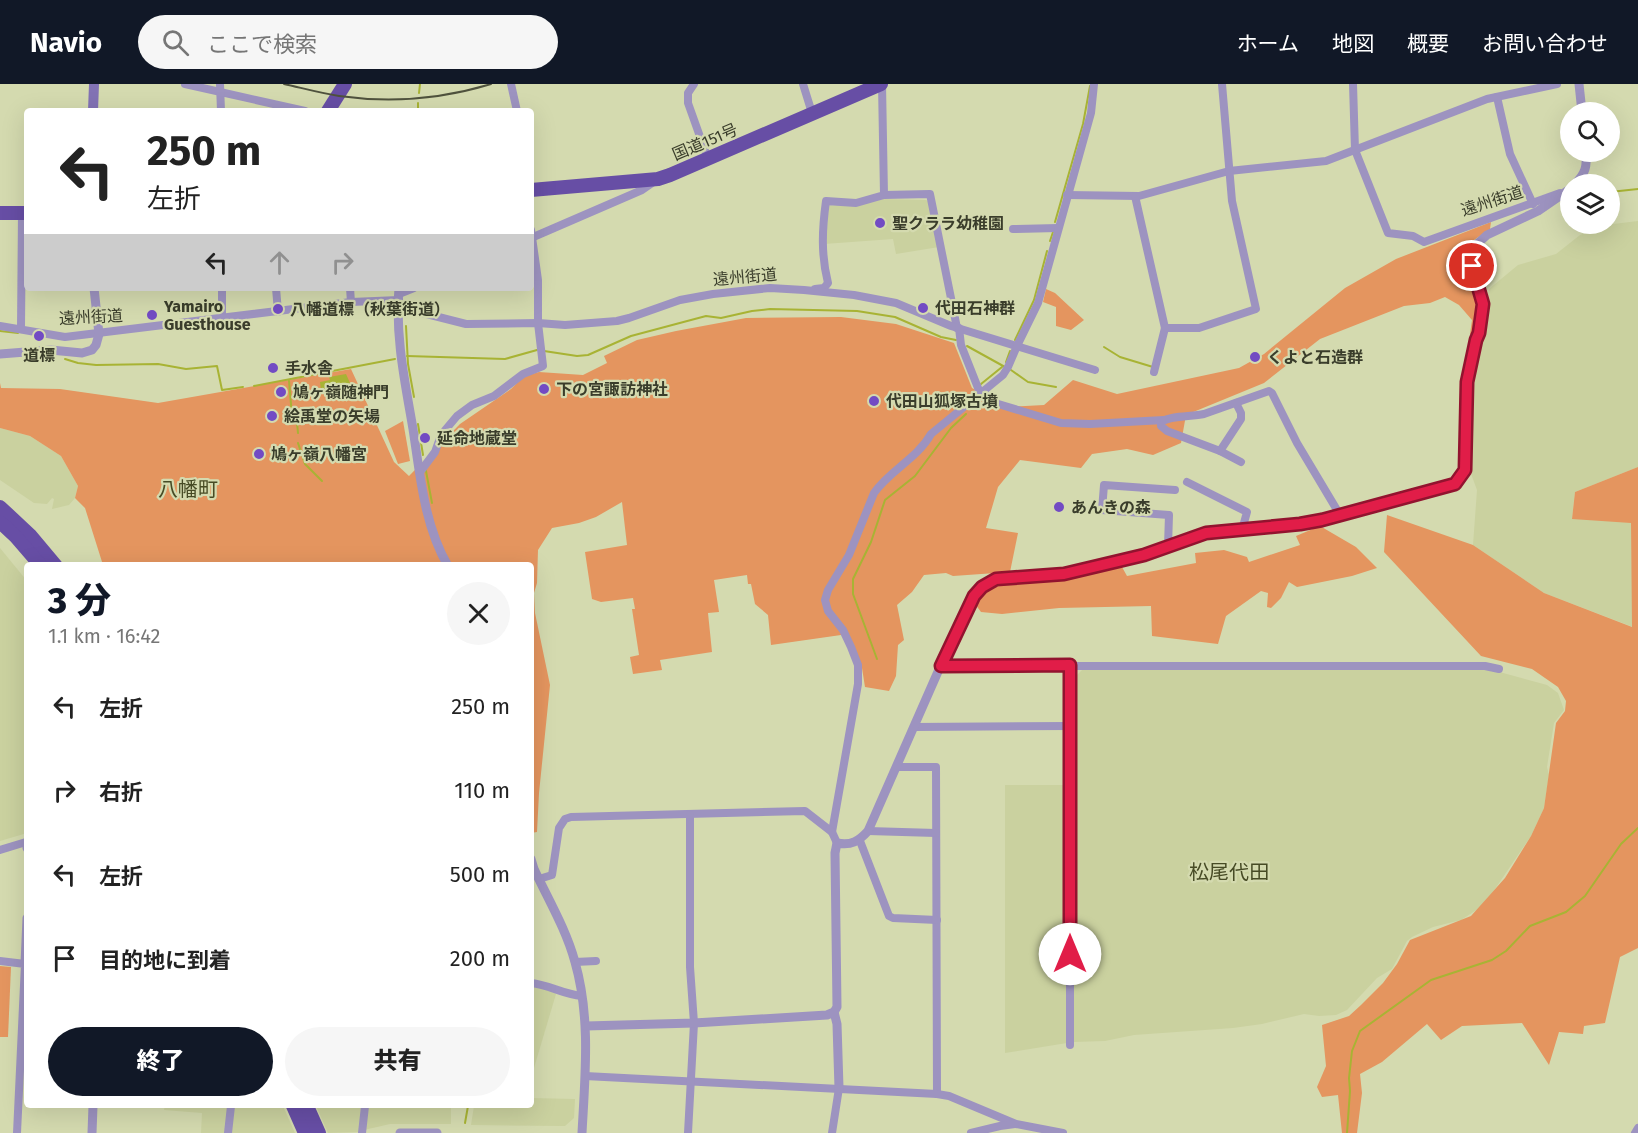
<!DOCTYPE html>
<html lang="ja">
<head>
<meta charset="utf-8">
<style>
	:root { --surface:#fff; --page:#f6f6f6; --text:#222; --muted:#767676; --accent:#111827 }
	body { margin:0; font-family:"Fira Sans","Noto Sans JP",sans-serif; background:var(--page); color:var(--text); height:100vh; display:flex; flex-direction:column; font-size:22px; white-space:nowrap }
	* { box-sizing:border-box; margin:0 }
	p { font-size:20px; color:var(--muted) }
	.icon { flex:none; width:33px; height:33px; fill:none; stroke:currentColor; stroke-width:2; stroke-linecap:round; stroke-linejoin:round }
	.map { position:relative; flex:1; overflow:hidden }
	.sheet { position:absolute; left:24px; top:478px; width:510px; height:546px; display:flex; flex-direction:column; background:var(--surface); border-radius:6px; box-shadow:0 6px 24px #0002 }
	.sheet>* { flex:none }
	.hud { position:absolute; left:24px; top:24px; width:510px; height:183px; border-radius:6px; box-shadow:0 6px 24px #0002; background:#fff; color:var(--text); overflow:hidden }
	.tools { position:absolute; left:1560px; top:18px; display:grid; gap:12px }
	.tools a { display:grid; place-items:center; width:60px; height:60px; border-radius:50%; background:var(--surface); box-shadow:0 6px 24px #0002; font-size:30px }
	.pin { position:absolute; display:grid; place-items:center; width:51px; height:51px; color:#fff; margin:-26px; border:3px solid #fff; border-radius:50%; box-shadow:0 2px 6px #0007 }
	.me { position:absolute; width:66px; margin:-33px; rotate:0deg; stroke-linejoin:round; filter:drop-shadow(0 0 4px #0008) }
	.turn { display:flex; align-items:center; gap:21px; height:126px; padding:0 24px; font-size:27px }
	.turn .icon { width:78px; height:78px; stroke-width:2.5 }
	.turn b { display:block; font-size:42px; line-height:51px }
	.lanes { display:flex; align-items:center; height:57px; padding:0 24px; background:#0003; justify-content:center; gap:30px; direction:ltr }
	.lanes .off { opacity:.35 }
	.round { display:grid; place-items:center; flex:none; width:63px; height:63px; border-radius:32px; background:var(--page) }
	.headline { display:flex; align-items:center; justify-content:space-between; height:102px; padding:0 24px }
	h1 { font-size:36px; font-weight:800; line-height:45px; color:var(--accent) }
	.action { display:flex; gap:12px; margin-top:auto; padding:12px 24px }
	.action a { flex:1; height:69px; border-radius:36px; background:var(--accent); color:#fff; font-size:24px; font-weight:800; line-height:69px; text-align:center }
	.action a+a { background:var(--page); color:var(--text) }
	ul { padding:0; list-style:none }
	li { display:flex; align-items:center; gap:18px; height:84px; padding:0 24px }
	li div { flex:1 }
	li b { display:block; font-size:22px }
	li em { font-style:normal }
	header { display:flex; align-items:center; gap:36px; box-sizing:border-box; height:84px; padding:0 30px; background:var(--accent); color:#fff }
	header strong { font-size:28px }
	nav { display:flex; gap:33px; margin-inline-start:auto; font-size:21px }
	.search { width:420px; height:54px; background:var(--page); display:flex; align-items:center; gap:15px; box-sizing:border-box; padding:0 21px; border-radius:33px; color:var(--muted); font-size:22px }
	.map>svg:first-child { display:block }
	.built { fill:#cad19f }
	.green { fill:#e4955f }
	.water { fill:#a8b334 }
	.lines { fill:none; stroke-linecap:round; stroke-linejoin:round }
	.stream { stroke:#a8b334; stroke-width:2 }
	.minor { stroke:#9d93c0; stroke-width:8 }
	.tertiary { stroke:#9d93c0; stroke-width:9 }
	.secondary { stroke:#8272b4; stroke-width:10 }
	.trunk { stroke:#674ea5; stroke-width:14 }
	.rail { stroke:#4f523d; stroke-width:2 }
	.route-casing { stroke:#92132f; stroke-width:15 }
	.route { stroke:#e11d48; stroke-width:10 }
	.poi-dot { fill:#724bc3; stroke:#d4daaf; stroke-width:2 }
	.labels { text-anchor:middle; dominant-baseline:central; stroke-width:4.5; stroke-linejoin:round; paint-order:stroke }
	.street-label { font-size:16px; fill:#3a3d2b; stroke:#d4daaf }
	.poi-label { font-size:16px; font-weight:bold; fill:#3a3d2b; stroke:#d4daaf; text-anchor:start }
	.quarter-label { font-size:20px; fill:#474b25; stroke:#d4daaf }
</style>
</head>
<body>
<header>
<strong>Navio</strong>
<div class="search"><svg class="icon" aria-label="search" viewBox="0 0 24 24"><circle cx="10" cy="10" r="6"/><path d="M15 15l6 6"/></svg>ここで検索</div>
<nav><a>ホーム</a><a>地図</a><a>概要</a><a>お問い合わせ</a></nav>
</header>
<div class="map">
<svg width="1638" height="1049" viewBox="0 0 1638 1049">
	<rect width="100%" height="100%" fill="#d4daaf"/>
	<!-- built -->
	<g class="built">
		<polygon points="883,115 926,116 930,118 939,163 896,170 893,155 824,160 828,122"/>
		<polygon points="1638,137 1638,383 1575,408 1572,434 1631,438 1633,543 1544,509 1473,461 1477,406 1470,387 1471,308 1489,205 1518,181 1556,170 1580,151 1605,141"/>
		<polygon points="0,344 30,352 61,372 78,402 75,414 69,421 52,425 54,415 52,414 47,420 34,419 0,396"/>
		<polygon points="0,464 27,497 27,749 0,757"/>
		<polygon points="1084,584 1485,584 1547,601 1558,609 1564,626 1554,639 1547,683 1549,691 1544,724 1531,752 1495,805 1478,825 1461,836 1433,843 1412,853 1407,857 1392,885 1377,894 1347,926 1336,931 1319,932 1304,930 1262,940 1233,944 1134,951 1105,957 1074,958 1074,594"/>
		<polygon points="1005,701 1067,701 1067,959 1005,969"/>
		<polygon points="531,901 543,903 556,910 531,994"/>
		<polygon points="531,1014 575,1015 574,1034 565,1042 471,1041 474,1022 531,1022"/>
		<polygon points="165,1022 229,1022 226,1049 201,1049 202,1029 164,1026"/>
		<polygon points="233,1022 283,1022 295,1049 230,1049"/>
		<polygon points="316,1022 361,1022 359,1048 328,1049"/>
		<polygon points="366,1022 451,1023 451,1040 390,1040 364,1046"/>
	</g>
	<!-- green -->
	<g class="green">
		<polygon points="1491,138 1490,145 1471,158 1466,173 1478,220 1474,251 1470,250 1472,236 1459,221 1445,213 1430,219 1404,222 1320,255 1264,299 1186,331 1181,359 1153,371 1127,365 1092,370 1081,384 1020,376 998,403 986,444 1018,449 1010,488 953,492 946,489 924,491 912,508 897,521 904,556 898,561 896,592 889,607 865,603 862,584 848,550 771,561 768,531 755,520 751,500 748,500 747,491 714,496 719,528 708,529 712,568 660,576 662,586 633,590 630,573 639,571 632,525 635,525 633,514 601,518 592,515 585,468 627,461 622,418 596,433 579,439 552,444 538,466 537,499 534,509 535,529 550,601 539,709 537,748 531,749 531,482 103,481 85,424 75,414 78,402 61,372 30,352 0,344 0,299 1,304 60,305 158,319 351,285 394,378 409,392 460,340 511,305 524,292 539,288 583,291 607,279 604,272 637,256 676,247 746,234 841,233 896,240 954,259 972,304 1007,323 1044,321 1073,296 1117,310 1239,284 1264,270 1345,204 1396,175"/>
		<polygon points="1046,205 1055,209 1084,236 1071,246 1056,242 1056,223 1043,218"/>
		<polygon points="403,337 410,377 398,380 385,347"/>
		<polygon points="1638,383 1638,864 1620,873 1605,939 1584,942 1583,950 1559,948 1549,981 1522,939 1462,942 1441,956 1427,940 1382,978 1360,990 1362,1009 1357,1049 1342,1049 1338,1011 1322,1013 1317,1003 1326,982 1322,941 1349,932 1361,921 1383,899 1397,880 1410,856 1471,832 1505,794 1531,752 1544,724 1556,639 1565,627 1566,617 1558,603 1532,585 1481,572 1384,468 1387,431 1473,461 1544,509 1632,543 1631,439 1572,435 1575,408"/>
		<polygon points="1320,442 1356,463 1377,484 1352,492 1297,503 1289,498 1281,514 1271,524 1267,523 1268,509 1261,507 1226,532 1218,560 1152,552 1151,522 1059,524 1002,530 981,528 975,520 994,499 1048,495 1122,483 1127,492 1196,479 1195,469 1224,466 1247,473 1249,478 1300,461 1296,452"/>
		<polygon points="0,882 11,883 8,953 0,953"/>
	</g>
	<!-- water -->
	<polygon class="water" points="346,290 350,299 348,302 339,306 337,311 323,310 321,307 320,298 330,296 329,293"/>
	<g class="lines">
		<!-- stream -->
		<g class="stream">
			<polyline points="419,9 420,0"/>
			<polyline points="418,27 418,19"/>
			<polyline points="1610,108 1638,105"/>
			<polyline points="1564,116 1570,114"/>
			<polyline points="1055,138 1083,40 1090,2"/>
			<polyline points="1050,157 1053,148"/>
			<polyline points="406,242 408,280 414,313"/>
			<polyline points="0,247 18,249"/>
			<polyline points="1015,256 1034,216 1047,167"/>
			<polyline points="967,262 1005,283"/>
			<polyline points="1104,263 1120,273 1153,283"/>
			<polyline points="544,267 577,272 588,271 631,252 706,232 721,234 752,227 770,225 857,227 895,233 941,253 956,256"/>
			<polyline points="407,272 505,275 537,266"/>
			<polyline points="65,275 78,279 96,281 158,280 186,285 217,282 222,306 243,303"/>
			<polyline points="1006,278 1010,267"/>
			<polyline points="1011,286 1028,298 1056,303"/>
			<polyline points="289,297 292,332 297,339 298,349"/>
			<polyline points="981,300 1002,283"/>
			<polyline points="254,302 395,275"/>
			<polyline points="418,340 423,371"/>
			<polyline points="298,359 305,380 322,397"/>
			<polyline points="426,387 432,419"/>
			<polyline points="877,575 853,510 853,495 871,458 885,416 915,392 951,344 966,330"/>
			<polyline points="465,1039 468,1022"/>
			<polyline points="1347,1049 1350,1007 1349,994 1352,967 1360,947 1431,896 1492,876 1506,867 1530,842 1566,828 1585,812 1621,760 1638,744"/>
		</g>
		<!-- minor -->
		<g class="minor">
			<polyline points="185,0 305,27"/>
			<polyline points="220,0 221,27"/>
			<polyline points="511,0 517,27"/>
			<polyline points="694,0 688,9 688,19 708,75"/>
			<polyline points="803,0 812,29"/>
			<polyline points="1353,0 1355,66 1388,149 1413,152 1424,158 1560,109"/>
			<polyline points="1497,13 1510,70 1533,120"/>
			<polyline points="884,111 930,110 957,244"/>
			<polyline points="1067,111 1139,112 1229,87 1326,77 1487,15 1557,0"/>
			<polyline points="1135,112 1165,244 1199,244 1256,225 1232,117 1222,0"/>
			<polyline points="1013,145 1058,144"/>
			<polyline points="531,154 642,106 655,97"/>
			<polyline points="222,204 222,234"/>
			<polyline points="276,204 278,228"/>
			<polyline points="350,204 351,218"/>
			<path d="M815,205l9,-1 4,-5c-7,-28 -6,-53 -2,-82l30,2 28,-8 -2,-111"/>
			<polyline points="399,210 414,204"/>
			<polyline points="399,223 466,240 538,239 565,241 617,237 629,234 680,216 713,210 770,204 804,206 854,211 896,219 951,242 1095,286"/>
			<polyline points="0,242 65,253 351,218 399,216"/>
			<polyline points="21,244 22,129"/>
			<polyline points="959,244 961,261 980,309 995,319 1061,339 1090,340 1164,336"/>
			<polyline points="1154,288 1165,244"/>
			<polyline points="1220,367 1241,335 1241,329 1236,319"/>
			<path d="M1241,378l-21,-11 -53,-20 -6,-5v-4c10,-7 30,-5 43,-8l65,-23 3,2 25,50 43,72"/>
			<polyline points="420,388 435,368 441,351 457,332 472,321 494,312 523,290 543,282 538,239 538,196 531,146"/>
			<polyline points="1187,398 1247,428 1242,446"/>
			<polyline points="1168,462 1169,431 1102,426 1104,401 1175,406"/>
			<polyline points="1070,581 1070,961"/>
			<polyline points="941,582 1485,582 1499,585"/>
			<polyline points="914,643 1070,642"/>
			<polyline points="897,683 936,683 937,1010"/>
			<polyline points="868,747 936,749"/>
			<polyline points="860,757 889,832 893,834 937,836"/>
			<path d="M837,759l-5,-11 26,-148v-19l-7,-18 -8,-17 -15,-19 -3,-11 3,-10 21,-35 25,-62c16,-23 43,-34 57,-59l72,-59 5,-8 9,-21 21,-43 53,-190 3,-29"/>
			<polyline points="0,766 26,758"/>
			<polyline points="539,795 552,791 559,744 565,735 571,733 805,727 832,748"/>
			<polyline points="0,877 25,880 17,1049"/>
			<polyline points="575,878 596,877"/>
			<path d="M531,899c19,2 31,11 51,13"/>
			<polyline points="585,992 937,1010 949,1012 1016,1040 1063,1049"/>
			<polyline points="228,1049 231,1022"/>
			<polyline points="362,1049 365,1022"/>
			<polyline points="688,1049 694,939 690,883 690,731"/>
			<polyline points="832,1049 839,1004"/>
			<polyline points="971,1049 1000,1042 1015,1040"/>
			<polyline points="1635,1049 1638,1044"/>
		</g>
		<!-- tertiary -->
		<g class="tertiary">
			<polyline points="1579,0 1582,28"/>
			<path d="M1575,100c11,-11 12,-18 11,-32"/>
			<path d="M399,204c-4,48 6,94 14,141 7,45 11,96 35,137"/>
			<polyline points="0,270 51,266 82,269 92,266 96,261 99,250 94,204"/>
			<polyline points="27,758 27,764"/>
			<path d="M531,775l3,10c14,30 32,60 41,93 16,56 10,114 7,171"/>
			<polyline points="27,834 25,880 27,880"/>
			<polyline points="834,928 837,940 839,1004"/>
			<path d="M586,942l108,-3 133,-8 7,-3 3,-5 -2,-154 2,-10c14,3 22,-2 31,-12l94,-214 16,-26 18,-12 68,-5 80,-19 62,-22 94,-9 22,-4 133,-36 10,-14 2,-88 9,-42 3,-7 4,-29 -12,-45 6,-15 10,-9 51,-24 32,-22"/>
			<polyline points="92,1049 93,1022"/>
			<polyline points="400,1049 437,1049"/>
		</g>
		<!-- secondary -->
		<polyline class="secondary" points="93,27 94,0"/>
		<!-- trunk -->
		<g class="trunk">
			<polyline points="328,27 345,0"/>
			<polyline points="531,106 658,95 670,91 881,0"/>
			<polyline points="0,129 27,129"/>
			<polyline points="0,423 30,451 56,482"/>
			<polyline points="0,438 16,453 41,482"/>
			<polyline points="293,1022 305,1049"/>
			<polyline points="307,1022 319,1049"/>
		</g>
		<!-- rail -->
		<path class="rail" d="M284,0c18,4 36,9 55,12 50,7 103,3 152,-12"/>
	</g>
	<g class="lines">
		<defs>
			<polyline id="route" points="1070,870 1070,581 941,582 974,512 982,503 996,495 1064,490 1144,471 1206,449 1300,440 1322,436 1455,400 1465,386 1467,298 1476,256 1479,249 1483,220 1472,182"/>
		</defs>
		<!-- route casing -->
		<use href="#route" class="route-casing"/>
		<!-- route -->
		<use href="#route" class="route"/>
	</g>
	<!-- markers -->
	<g class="poi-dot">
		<circle cx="880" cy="139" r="6"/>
		<circle cx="923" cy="224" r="6"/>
		<circle cx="278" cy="225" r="6"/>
		<circle cx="152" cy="231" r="6"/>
		<circle cx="39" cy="252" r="6"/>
		<circle cx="1255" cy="273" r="6"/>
		<circle cx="273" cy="284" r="6"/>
		<circle cx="544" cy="305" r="6"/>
		<circle cx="281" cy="308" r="6"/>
		<circle cx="874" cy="317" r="6"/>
		<circle cx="272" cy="332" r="6"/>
		<circle cx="425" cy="354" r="6"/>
		<circle cx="259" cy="370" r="6"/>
		<circle cx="1059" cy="423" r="6"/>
	</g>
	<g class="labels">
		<!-- street labels -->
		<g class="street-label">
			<text transform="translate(705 58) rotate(-23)">国道151号</text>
			<text transform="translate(1492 117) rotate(-18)">遠州街道</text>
			<text transform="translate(745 193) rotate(-5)">遠州街道</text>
			<text transform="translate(91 233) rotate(-3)">遠州街道</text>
		</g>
		<!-- poi labels -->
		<g class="poi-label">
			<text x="892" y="139">聖クララ幼稚園</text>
			<text x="164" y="222">Yamairo<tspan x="164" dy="18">Guesthouse</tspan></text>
			<text x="935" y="224">代田石神群</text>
			<text x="290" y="225">八幡道標（秋葉街道）</text>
			<text x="39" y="271" text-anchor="middle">道標</text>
			<text x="1267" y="273">くよと石造群</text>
			<text x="285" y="284">手水舎</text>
			<text x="556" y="305">下の宮諏訪神社</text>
			<text x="293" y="308">鳩ヶ嶺随神門</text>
			<text x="886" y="317">代田山狐塚古墳</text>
			<text x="284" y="332">絵禹堂の矢場</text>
			<text x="437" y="354">延命地蔵堂</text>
			<text x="271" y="370">鳩ヶ嶺八幡宮</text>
			<text x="1071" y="423">あんきの森</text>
		</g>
		<!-- quarter labels -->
		<g class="quarter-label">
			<text x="188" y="405">八幡町</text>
			<text x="1229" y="788">松尾代田</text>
		</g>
	</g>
</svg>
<div class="tools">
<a><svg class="icon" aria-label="search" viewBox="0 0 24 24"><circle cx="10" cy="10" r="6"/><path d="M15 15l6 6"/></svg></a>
<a><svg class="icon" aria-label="layers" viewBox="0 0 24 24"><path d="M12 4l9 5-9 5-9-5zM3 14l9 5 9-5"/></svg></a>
</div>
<div class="pin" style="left:1472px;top:182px;background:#d93025"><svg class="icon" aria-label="arrive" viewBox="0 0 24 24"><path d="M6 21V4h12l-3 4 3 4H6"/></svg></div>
<svg class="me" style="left:1070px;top:870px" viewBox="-20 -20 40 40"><circle r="19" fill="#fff"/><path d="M0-13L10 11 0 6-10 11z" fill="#e11d48"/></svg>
<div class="hud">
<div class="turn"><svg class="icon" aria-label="left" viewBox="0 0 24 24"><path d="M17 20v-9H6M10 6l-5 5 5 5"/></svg><div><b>250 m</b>左折</div></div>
<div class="lanes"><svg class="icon" aria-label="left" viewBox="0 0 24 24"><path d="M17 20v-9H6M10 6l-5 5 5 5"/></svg><svg class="icon off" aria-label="ahead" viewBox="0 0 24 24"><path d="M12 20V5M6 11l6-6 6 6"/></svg><svg class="icon off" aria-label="right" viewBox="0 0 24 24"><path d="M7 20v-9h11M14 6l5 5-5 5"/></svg></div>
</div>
<section class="sheet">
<div class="headline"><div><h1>3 分</h1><p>1.1 km · 16:42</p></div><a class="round"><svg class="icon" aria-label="close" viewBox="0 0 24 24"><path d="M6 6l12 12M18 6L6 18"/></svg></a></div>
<ul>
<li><svg class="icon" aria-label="left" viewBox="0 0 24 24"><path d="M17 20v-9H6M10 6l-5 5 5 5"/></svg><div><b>左折</b></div><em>250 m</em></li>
<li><svg class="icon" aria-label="right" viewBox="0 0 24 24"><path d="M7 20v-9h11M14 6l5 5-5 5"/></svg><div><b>右折</b></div><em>110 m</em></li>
<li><svg class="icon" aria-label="left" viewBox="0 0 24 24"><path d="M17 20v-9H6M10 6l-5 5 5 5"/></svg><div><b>左折</b></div><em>500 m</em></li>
<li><svg class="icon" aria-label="arrive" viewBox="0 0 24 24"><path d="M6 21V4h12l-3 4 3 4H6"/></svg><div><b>目的地に到着</b></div><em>200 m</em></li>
</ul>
<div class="action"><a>終了</a><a>共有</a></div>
</section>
</div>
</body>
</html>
